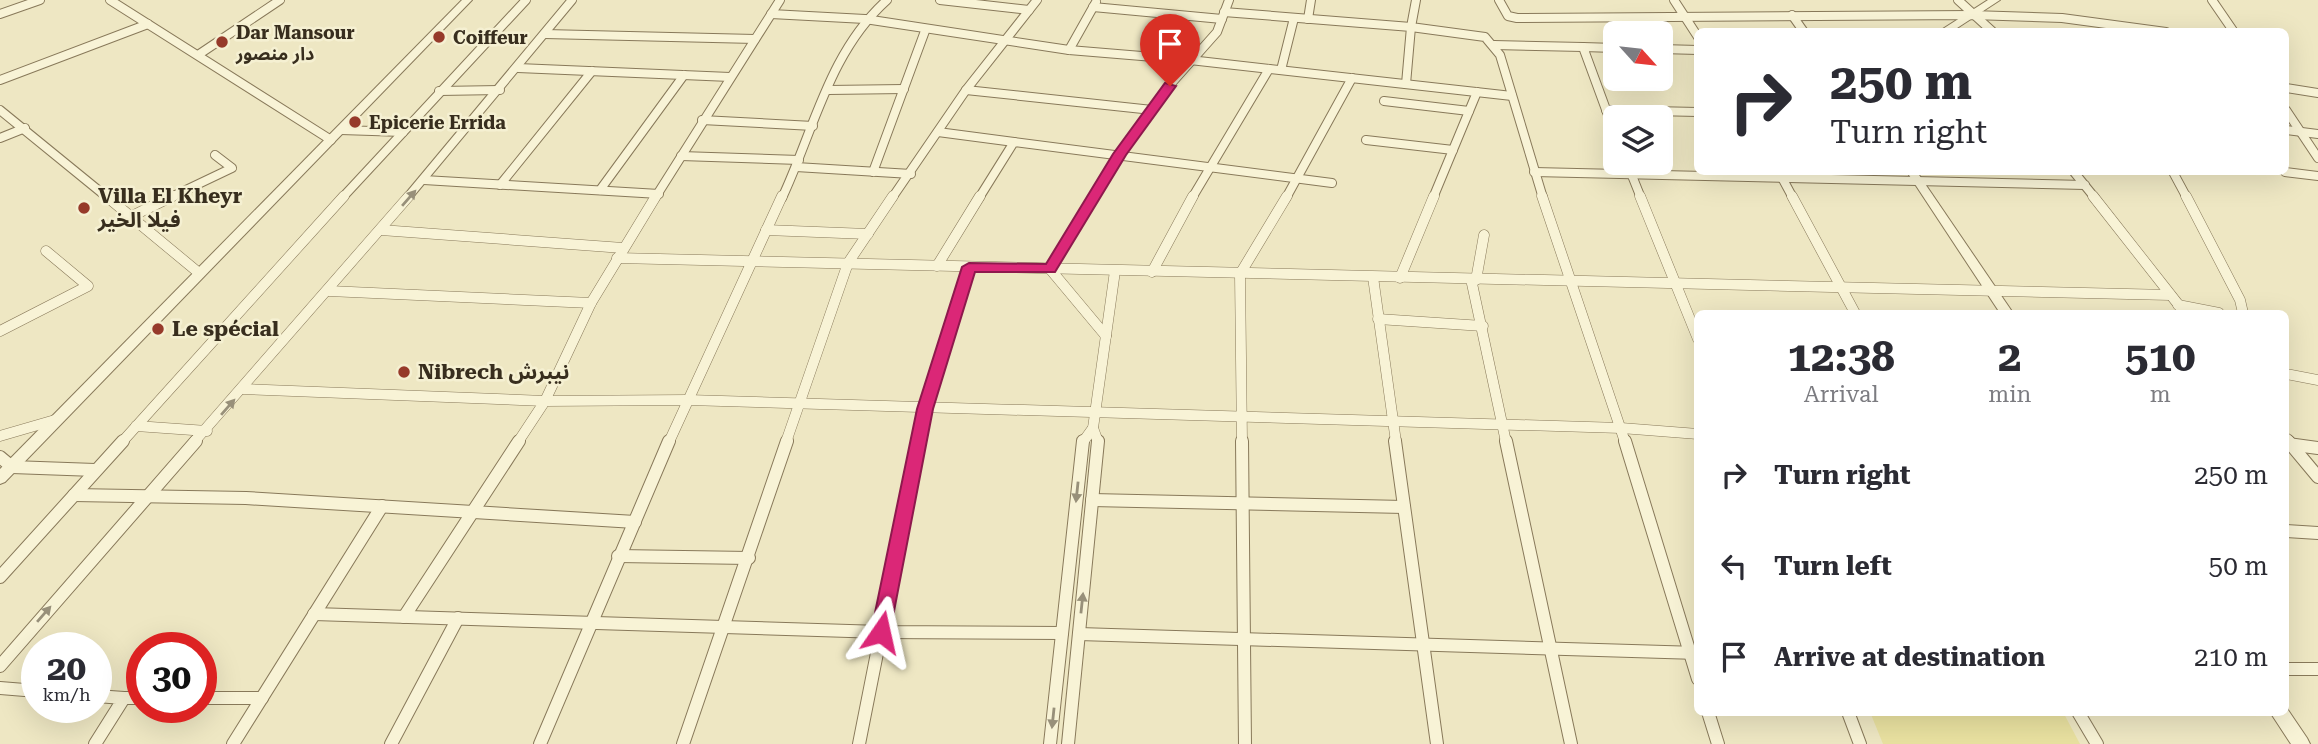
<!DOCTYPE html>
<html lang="en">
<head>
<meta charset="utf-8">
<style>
	:root { --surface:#fff; --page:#f2f2f3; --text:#2b2b33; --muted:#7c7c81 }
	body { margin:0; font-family:"Roboto Serif","Noto Sans Arabic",serif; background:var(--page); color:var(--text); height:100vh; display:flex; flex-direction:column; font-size:26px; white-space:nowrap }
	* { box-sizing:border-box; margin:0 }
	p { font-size:23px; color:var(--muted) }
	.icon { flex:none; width:38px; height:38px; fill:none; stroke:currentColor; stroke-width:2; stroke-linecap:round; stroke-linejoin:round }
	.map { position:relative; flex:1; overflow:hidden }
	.sheet { position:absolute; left:1694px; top:310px; width:595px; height:406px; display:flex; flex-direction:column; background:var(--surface); border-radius:10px; box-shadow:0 7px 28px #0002 }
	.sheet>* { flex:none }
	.top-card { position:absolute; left:1694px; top:28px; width:595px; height:147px; border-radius:10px; box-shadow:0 7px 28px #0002; background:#fff; color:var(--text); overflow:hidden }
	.needle { width:46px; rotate:117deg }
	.tools { position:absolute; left:1603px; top:21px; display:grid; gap:14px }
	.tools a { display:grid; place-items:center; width:70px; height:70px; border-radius:10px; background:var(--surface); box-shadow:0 7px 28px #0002; font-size:35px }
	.speed { position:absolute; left:21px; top:632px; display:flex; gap:14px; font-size:35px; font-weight:700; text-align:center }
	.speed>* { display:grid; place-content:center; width:91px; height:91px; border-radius:50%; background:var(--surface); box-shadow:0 7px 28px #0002; line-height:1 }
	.speed small { font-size:18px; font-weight:400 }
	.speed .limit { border:10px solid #d22; background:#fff; color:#111 }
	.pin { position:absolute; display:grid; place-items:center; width:60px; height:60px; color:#fff; margin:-72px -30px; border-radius:50% 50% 50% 0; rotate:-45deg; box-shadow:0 0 7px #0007 }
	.pin .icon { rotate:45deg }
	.me { position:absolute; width:77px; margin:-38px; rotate:11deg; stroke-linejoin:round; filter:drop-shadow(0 0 5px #0008) }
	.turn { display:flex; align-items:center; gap:24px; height:147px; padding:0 21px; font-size:32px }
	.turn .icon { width:91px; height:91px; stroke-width:2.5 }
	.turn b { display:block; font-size:49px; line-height:60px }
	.eta { display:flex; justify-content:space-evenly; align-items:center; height:119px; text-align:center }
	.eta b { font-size:42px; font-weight:700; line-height:49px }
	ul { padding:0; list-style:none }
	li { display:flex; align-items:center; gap:21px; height:91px; padding:0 21px }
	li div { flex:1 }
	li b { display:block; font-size:26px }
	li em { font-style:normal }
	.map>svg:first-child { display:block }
	.sand { fill:#e9e1a0 }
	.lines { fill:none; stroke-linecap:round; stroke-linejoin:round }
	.minor-far2-casing { stroke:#88795a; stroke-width:10 }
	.minor-far1-casing { stroke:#88795a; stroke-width:11 }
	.minor-casing { stroke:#88795a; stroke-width:14 }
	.tertiary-casing { stroke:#88795a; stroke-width:2 }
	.minor-far2 { stroke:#f8f3d6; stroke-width:8 }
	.minor-far1 { stroke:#f8f3d6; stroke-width:10 }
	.minor { stroke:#f8f3d6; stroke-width:12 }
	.tertiary { fill:#f8f3d6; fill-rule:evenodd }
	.oneway { fill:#98907a }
	.route { fill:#db2777; stroke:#8e194d; stroke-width:2 }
	.poi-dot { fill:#963a2a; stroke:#f5f0d2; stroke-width:2.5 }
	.labels { text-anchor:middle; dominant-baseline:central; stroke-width:5; stroke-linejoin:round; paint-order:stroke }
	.far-poi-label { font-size:18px; font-weight:bold; fill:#382e1e; stroke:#f5f0d2; text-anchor:start }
	.poi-label { font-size:21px; font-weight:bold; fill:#382e1e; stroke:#f5f0d2; text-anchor:start }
</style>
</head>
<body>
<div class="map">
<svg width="2318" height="744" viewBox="0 0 2318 744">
	<rect width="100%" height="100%" fill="#eee7c3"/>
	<!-- sand -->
	<polygon class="sand" points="1870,712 2063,712 2080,744 1883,744"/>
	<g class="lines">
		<defs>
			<g id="minor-far2">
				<polyline points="110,0 331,140"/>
				<polyline points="940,0 1029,10"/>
				<polyline points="1416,0 1411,27 1485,37 1500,55 1543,198"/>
				<polyline points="1499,0 1508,16 1517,18 1972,15 2062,18 2166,32"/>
				<polyline points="1674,0 1698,37"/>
				<polyline points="1958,0 1993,32"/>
				<polyline points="2212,0 2234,32"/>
				<polyline points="1093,7 1222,19"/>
				<polyline points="1224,12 1411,27 1406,84"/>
				<polyline points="0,14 40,0"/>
				<polyline points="771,14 865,19 1069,50 1190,60 1512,96"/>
				<polyline points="1792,15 1804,32"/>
				<polyline points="1308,19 1311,0"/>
				<polyline points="545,34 755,39"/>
				<polyline points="1494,45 1583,47"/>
				<polyline points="1615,48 1583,47 1615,134"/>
				<polyline points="1661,49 1698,50"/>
				<polyline points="1069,50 1096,2"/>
				<polyline points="198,55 280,0"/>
				<polyline points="518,68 730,77"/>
				<polyline points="1281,70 1294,18"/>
				<polyline points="0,80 148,24"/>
				<polyline points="2286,88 2318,93"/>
				<polyline points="828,90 904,89"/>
				<polyline points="966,90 1152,110"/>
				<polyline points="439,91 500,90"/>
				<polyline points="1384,101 1469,111"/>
				<polyline points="0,110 108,198"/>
				<polyline points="1606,110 1698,112"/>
				<polyline points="2286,110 2318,158"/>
				<polyline points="702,120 813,126"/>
				<polyline points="341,130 403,132"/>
				<polyline points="2286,130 2318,134"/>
				<polyline points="938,132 1014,142"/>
				<polyline points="0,138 25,128"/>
				<polyline points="1366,140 1453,150"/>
				<polyline points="681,156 799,160"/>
				<polyline points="1627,163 1641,198"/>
				<polyline points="796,167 911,174"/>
				<polyline points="873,172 925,31"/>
				<polyline points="1534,172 2085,185"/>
				<polyline points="2074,172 2095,198"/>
				<polyline points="2173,172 2187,198"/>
				<polyline points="2285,172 2318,176"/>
				<polyline points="1780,174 1793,198"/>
				<polyline points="424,180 659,194"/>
				<polyline points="500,185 592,71"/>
				<polyline points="600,190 684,75"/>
				<polyline points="169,198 232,168 215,155"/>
				<polyline points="342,198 526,0"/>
				<polyline points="407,198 572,0"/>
				<polyline points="655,198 780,0"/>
				<path d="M782,198c32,-68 47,-146 105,-198"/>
				<polyline points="892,198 966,90 1037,0"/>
				<polyline points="979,198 1014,142 1332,183"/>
				<polyline points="1093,198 1120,154 1169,86 1217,32 1229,0"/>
				<polyline points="1192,198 1269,69"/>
				<polyline points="1286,198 1352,78"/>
				<polyline points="1433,198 1477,92"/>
			</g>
			<g id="minor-far1">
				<polyline points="106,196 199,273"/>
				<polyline points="1094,196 1050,269 1106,336"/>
				<polyline points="1542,196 1625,442"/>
				<polyline points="1640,196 1698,339"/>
				<polyline points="1792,196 1855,313"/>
				<polyline points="2093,196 2185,313"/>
				<polyline points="2186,196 2240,300 2243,313"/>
				<polyline points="130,217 173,196"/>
				<polyline points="381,230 623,248"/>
				<polyline points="766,230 868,234"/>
				<polyline points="617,258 2170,295"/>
				<polyline points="937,266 980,196"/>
				<polyline points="1152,272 1193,196"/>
				<polyline points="1373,277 1396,442"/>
				<polyline points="1400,278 1434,196"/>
				<polyline points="1471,279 1506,442"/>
				<polyline points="1476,280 1484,235"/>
				<polyline points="329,291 591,303"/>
				<polyline points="2178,305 2219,313"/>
				<polyline points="1378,319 1483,326"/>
				<polyline points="0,331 88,286 46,251"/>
				<polyline points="2286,374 2318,380"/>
				<polyline points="243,389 545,401 688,400 1621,428 1698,434"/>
				<polyline points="136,426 207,431"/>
				<polyline points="1093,428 1098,442"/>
				<polyline points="0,436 55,420"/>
				<polyline points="2286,438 2290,442"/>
				<polyline points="122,442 344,196"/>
				<polyline points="194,442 409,196"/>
				<polyline points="518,442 545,401 591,303 656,196"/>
				<polyline points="669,442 782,196"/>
				<polyline points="786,442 848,263 893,196"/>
				<polyline points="918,442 925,409 969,267"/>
				<polyline points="1083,442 1093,428 1115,271"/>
				<polyline points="1242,442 1240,274 1287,196"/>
			</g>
			<g id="minor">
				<polyline points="1242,441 1245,744"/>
				<polyline points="1395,441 1437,744"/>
				<polyline points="1506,441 1571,744"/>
				<polyline points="1625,441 1698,679"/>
				<polyline points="2288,441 2318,477"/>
				<polyline points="2288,444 2318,448"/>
				<polyline points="0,457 12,467 95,470"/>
				<polyline points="74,495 246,498 635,522"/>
				<polyline points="1092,500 1404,507"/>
				<polyline points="2286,531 2318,533"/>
				<polyline points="618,556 749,558"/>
				<polyline points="0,577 123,441"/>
				<polyline points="314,614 881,632 1062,633"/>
				<polyline points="404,617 519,441"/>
				<polyline points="1079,634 1698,653"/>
				<polyline points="0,666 196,441"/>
				<polyline points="2286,669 2318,669"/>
				<polyline points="0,688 37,691"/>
				<polyline points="124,698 142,698"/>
				<polyline points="201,698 262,698"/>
				<polyline points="1708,712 1718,744"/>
				<polyline points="1848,712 1860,744"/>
				<polyline points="2078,712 2097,744"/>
				<polyline points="95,744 124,698 96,696"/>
				<polyline points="233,744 382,506"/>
				<polyline points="391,744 458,618"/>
				<polyline points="540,744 669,441"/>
				<polyline points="683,744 787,441"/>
				<polyline points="859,744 919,441"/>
				<polyline points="1050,744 1083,441"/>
				<polyline points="1068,744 1098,441"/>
			</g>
			<g id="tertiary">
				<polygon points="462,0 472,0 5,482 0,484 0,469"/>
				<polygon points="1988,0 2000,0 1951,32 1938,32"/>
				<polygon points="1907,172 1917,172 2013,313 2000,313"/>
				<polygon points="2286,707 2307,738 2310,744 2291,744 2270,712 2286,712"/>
			</g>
		</defs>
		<!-- minor-far2 casing -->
		<use href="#minor-far2" class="minor-far2-casing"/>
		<!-- minor-far1 casing -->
		<use href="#minor-far1" class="minor-far1-casing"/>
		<!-- minor casing -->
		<use href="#minor" class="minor-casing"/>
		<!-- tertiary casing -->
		<use href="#tertiary" class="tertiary-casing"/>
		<!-- minor-far2 -->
		<use href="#minor-far2" class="minor-far2"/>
		<!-- minor-far1 -->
		<use href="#minor-far1" class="minor-far1"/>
		<!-- minor -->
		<use href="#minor" class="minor"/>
		<!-- tertiary -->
		<use href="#tertiary" class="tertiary"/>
	</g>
	<!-- one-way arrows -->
	<defs><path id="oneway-solid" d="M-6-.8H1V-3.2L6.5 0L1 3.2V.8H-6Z" transform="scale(1.75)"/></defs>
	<g class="oneway">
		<use href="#oneway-solid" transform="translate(409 198) rotate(-49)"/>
		<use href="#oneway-solid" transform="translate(228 407) rotate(-49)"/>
		<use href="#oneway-solid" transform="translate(1077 492) rotate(96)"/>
		<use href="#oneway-solid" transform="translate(1082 603) rotate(-84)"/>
		<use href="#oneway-solid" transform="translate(44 614) rotate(-49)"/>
		<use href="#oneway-solid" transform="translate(1053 718) rotate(96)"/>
	</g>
	<!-- route -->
	<polygon class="route" points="1165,83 1176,86 1126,155 1055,272 975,272 933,409 890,632 887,638 874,638 871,632 917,409 962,267 969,263 1046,264 1113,154"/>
	<!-- markers -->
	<g class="poi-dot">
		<circle cx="439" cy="37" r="7"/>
		<circle cx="222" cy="42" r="7"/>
		<circle cx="355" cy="122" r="7"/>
		<circle cx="84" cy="208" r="7"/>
		<circle cx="158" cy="329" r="7"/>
		<circle cx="404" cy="372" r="7"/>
	</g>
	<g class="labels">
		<!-- far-poi labels -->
		<g class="far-poi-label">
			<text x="236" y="32">Dar Mansour<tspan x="236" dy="21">دار منصور</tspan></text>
			<text x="453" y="37">Coiffeur</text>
			<text x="369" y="122">Epicerie Errida</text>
		</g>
		<!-- poi labels -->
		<g class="poi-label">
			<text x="98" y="196">Villa El Kheyr<tspan x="98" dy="24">فيلا الخير</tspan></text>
			<text x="172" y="329">Le spécial</text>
			<text x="418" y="372">Nibrech نيبرش</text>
		</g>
	</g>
</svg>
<div class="tools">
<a><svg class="needle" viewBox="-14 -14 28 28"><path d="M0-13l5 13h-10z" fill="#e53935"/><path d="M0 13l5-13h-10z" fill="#7c7c81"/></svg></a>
<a><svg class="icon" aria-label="layers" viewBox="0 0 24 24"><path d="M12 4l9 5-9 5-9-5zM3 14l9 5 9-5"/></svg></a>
</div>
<div class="speed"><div>20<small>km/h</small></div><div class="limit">30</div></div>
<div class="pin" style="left:1170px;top:86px;background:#d93025"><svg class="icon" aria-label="arrive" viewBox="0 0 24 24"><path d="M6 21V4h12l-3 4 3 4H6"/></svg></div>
<svg class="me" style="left:881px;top:632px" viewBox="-20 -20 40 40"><path d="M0-17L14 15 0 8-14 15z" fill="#db2777" stroke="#fff" stroke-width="4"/></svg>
<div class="top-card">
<div class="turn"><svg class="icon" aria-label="right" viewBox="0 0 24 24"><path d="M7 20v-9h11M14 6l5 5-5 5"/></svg><div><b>250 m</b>Turn right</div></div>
</div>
<section class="sheet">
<div class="eta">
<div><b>12:38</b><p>Arrival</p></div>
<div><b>2</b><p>min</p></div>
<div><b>510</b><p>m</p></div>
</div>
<ul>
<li><svg class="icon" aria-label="right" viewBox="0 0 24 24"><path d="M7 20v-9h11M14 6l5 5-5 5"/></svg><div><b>Turn right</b></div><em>250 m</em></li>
<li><svg class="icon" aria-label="left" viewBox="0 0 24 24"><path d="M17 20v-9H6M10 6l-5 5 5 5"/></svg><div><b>Turn left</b></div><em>50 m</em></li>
<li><svg class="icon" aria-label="arrive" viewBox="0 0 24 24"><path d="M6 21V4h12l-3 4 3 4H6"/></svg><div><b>Arrive at destination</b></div><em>210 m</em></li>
</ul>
</section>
</div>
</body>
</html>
